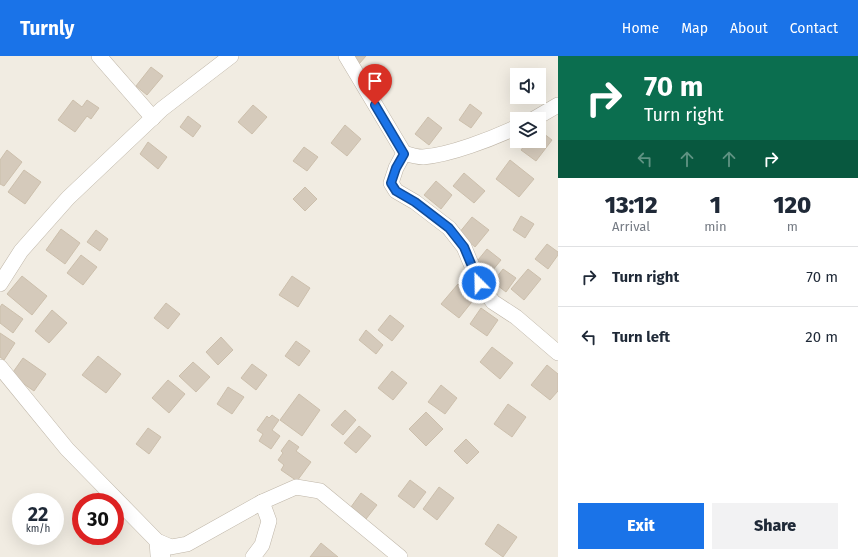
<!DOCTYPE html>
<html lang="en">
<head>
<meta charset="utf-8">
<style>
	:root { --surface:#fff; --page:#f2f2f3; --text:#1f2937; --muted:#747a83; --line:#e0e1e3; --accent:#1a73e8 }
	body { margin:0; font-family:"Fira Sans",sans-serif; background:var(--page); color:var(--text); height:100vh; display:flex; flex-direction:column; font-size:15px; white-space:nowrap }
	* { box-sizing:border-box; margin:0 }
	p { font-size:13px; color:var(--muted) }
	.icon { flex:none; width:22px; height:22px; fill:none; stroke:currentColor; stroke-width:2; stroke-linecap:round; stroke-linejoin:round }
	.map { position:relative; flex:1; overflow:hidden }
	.drawer { display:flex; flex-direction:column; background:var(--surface); width:300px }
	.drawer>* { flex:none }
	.hud { background:#0b6e4f; color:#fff; overflow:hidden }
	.buttons { position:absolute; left:510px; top:12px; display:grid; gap:8px }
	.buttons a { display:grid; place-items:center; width:36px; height:36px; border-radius:0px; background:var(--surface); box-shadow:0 4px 16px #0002; font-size:20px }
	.speed { position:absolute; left:12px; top:437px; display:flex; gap:8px; font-size:20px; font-weight:700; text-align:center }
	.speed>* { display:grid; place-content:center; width:52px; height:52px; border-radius:50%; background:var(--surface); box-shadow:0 4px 16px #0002; line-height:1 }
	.speed small { font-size:10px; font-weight:400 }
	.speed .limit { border:6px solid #d22; background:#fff; color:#111 }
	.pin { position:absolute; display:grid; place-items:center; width:34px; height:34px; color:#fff; margin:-41px -17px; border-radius:50% 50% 50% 0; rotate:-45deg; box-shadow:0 0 4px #0007 }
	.pin .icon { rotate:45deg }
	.me { position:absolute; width:44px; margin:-22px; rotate:337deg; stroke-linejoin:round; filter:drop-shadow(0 0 3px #0008) }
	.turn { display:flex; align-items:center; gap:14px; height:84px; padding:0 20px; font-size:18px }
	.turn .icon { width:52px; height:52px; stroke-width:2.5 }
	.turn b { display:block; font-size:28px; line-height:34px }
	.lanes { display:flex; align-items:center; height:38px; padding:0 20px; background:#0003; justify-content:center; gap:20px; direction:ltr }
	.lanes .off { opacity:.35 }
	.eta { display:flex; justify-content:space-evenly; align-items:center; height:68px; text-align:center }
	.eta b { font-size:24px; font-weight:800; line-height:28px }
	.primary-button { display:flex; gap:8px; margin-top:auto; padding:8px 20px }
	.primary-button a { flex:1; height:46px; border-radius:0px; background:var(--accent); color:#fff; font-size:16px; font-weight:800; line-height:46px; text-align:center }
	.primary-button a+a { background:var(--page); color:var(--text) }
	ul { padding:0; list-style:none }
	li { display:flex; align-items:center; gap:12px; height:60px; padding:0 20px; border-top:1px solid var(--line) }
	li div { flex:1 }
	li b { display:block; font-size:15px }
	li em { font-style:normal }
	header { display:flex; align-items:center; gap:24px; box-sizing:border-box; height:56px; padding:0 20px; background:var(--accent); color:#fff }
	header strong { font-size:19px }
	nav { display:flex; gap:22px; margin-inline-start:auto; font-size:14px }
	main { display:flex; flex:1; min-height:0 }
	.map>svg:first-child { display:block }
	.building { fill:#d5cabb; stroke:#ccbfac }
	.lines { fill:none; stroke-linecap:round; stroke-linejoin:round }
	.minor-casing { stroke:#bfb6a8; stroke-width:16 }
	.minor { stroke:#fff; stroke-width:15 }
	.route-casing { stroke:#114b97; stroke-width:10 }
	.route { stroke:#1a73e8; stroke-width:7 }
</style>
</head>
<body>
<header>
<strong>Turnly</strong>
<nav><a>Home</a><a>Map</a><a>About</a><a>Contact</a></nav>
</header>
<main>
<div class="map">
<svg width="558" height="501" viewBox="0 0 558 501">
	<rect width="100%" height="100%" fill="#f1ece2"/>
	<!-- building -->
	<g class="building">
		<polygon points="349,0 366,0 359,8"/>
		<polygon points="151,11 163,20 147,39 136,30"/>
		<polygon points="73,44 82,51 87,44 99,52 91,63 87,60 75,76 58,64"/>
		<polygon points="470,48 482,57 471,72 459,64"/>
		<polygon points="253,49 267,61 252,78 238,66"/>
		<polygon points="188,60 201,70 193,81 180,71"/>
		<polygon points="428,61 442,72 429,89 415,78"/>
		<polygon points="345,69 361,83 347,100 331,87"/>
		<polygon points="539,74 552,84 536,105 521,94 528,85 539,85"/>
		<polygon points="148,86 167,101 158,113 140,98"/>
		<polygon points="304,91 318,101 307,115 293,105"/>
		<polygon points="7,94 22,106 4,130 0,128 0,104"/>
		<polygon points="510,104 534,123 519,141 496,123"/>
		<polygon points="24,114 41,126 25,148 8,136"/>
		<polygon points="464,117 485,135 474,147 453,130"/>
		<polygon points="436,125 452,139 441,153 424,139"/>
		<polygon points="305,131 317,143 305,155 293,143"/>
		<polygon points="521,160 534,168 525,182 513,174"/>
		<polygon points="472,161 489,174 475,191 459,177"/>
		<polygon points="61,173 80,187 65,208 46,194"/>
		<polygon points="96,174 108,183 100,195 87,186"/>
		<polygon points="547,188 558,196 558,199 548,213 535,203"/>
		<polygon points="487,193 501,204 488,220 474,209"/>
		<polygon points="81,199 97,211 83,229 67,217"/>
		<polygon points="503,213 516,222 506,236 493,226"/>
		<polygon points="528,213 541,223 524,244 511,233"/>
		<polygon points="22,220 47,240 32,259 7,238"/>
		<polygon points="292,220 310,232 298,251 279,239"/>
		<polygon points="458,228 475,242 459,262 441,248"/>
		<polygon points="166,247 180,258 168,273 154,262"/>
		<polygon points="2,248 23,263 13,277 0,267 0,251"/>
		<polygon points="481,252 498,264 487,280 470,268"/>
		<polygon points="52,254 67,267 49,287 35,275"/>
		<polygon points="390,259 404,270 392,285 378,274"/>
		<polygon points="366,274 383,289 376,298 359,284"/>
		<polygon points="0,277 15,287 4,304 0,301"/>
		<polygon points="221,281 233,294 218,309 206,296"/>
		<polygon points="296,285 310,295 299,310 285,300"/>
		<polygon points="492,291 513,307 500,323 480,306"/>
		<polygon points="98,300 121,318 106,337 82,319"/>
		<polygon points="23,302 46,318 34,335 11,319"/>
		<polygon points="193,306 210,321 196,336 179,320"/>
		<polygon points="252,308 267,319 256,334 241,322"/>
		<polygon points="547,309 558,318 558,335 550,344 531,329"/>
		<polygon points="392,315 407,327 393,344 378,332"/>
		<polygon points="168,324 185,338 169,357 152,342"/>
		<polygon points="441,329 457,342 445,358 428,346"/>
		<polygon points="228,331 244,341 232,358 217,348"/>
		<polygon points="299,338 320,354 302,380 280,364"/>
		<polygon points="508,348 526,361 512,381 494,368"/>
		<polygon points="345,354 356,364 343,379 331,369"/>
		<polygon points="426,356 443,373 426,390 409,373"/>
		<polygon points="272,359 279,364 272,374 280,380 271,393 259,385 263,378 257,374 267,360 269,362"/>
		<polygon points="359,370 371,380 356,397 344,387"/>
		<polygon points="148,372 161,381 149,398 136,388"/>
		<polygon points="466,383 479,396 467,408 454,395"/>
		<polygon points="289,384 299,391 296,395 311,406 297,425 281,414 284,409 278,404 283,397 281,395"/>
		<polygon points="410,424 426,436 414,452 398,440"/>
		<polygon points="439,431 454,442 437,464 423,453"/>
		<polygon points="361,437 377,449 366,463 351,451"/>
		<polygon points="498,468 517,481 503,501 485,488"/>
		<polygon points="321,487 338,501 310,501"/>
	</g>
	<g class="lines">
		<defs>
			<g id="minor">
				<polyline points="99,0 153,62"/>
				<path d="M346,0l58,97c6,2 13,4 19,4 27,-2 68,-18 94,-30"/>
				<polyline points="534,63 558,49"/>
				<polyline points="404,97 396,112 391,127 396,135 415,146 449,172 464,191 479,227 493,246 516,261 558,297"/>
				<polyline points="0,228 21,195 68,142 162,53 231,0"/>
				<polyline points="0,311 67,393 157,485 171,491 187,488 262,446 296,431 320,435 400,501"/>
				<polyline points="157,485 158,499 163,501"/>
				<polyline points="253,501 262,489 269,465 262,446"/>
			</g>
		</defs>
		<!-- minor casing -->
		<use href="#minor" class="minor-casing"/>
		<!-- minor -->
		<use href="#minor" class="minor"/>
	</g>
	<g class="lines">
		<defs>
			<polyline id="route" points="375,49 404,98 396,112 391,127 396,135 415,146 449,172 464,191 479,227"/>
		</defs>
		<!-- route casing -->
		<use href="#route" class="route-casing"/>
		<!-- route -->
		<use href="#route" class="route"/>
	</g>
</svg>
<div class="buttons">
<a><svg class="icon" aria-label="sound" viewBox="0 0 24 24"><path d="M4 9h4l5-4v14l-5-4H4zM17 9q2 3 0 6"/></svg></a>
<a><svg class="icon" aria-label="layers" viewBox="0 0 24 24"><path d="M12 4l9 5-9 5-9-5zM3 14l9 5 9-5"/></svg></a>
</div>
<div class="speed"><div>22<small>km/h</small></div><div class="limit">30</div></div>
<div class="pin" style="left:375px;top:49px;background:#d93025"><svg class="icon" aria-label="arrive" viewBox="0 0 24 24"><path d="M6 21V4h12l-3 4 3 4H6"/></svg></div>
<svg class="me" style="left:479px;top:227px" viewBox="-20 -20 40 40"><circle r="17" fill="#1a73e8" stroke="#fff" stroke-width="3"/><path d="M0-11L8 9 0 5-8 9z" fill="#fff"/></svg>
</div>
<section class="drawer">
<div class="hud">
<div class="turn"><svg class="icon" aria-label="right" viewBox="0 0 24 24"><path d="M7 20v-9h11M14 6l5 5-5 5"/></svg><div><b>70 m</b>Turn right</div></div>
<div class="lanes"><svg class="icon off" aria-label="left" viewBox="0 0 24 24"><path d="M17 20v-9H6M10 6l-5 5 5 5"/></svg><svg class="icon off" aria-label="ahead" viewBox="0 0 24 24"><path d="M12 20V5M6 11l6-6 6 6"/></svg><svg class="icon off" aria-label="ahead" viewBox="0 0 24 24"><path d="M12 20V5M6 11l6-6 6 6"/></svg><svg class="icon" aria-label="right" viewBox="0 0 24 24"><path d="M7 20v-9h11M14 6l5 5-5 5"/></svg></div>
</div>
<div class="eta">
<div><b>13:12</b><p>Arrival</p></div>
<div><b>1</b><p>min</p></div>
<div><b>120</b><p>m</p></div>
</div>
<ul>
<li><svg class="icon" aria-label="right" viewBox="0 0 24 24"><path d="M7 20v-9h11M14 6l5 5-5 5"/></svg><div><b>Turn right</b></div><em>70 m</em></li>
<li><svg class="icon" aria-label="left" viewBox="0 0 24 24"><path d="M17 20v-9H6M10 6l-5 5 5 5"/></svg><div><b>Turn left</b></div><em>20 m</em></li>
</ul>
<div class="primary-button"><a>Exit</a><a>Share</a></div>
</section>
</main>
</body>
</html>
